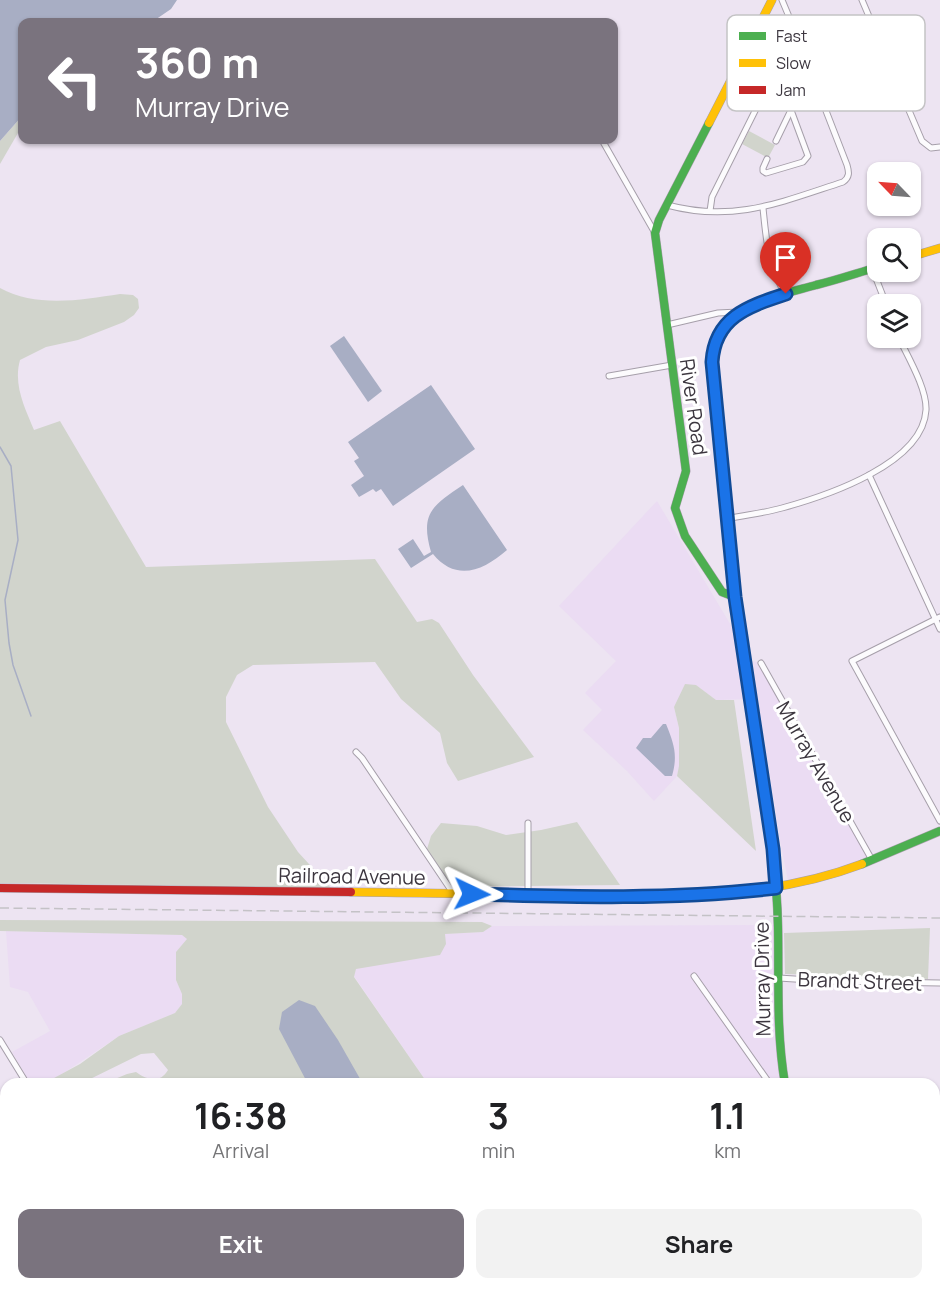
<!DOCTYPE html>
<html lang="en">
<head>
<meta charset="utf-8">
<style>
	:root { --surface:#fff; --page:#f2f2f2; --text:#202124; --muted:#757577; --accent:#7a737e }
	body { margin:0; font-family:Manrope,sans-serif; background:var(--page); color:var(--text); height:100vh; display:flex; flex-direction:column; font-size:22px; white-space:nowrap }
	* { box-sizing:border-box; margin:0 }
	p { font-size:20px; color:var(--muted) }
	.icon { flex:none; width:33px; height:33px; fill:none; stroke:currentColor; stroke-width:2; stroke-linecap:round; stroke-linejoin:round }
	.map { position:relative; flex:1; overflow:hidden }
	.side { position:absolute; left:0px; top:1078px; width:940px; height:212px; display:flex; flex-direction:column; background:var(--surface); border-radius:18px 18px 0 0; box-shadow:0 2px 4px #0004 }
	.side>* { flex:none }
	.top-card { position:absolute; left:18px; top:18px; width:600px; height:126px; border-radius:12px; box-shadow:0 2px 4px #0004; background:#7a737e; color:#fff; overflow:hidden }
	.needle { width:39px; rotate:295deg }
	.fabs { position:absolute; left:867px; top:162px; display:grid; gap:12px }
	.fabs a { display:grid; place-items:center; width:54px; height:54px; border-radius:12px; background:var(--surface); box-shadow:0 2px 4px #0004; font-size:30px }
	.pin { position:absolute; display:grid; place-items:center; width:51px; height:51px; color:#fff; margin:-62px -26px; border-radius:50% 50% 50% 0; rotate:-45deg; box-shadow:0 0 6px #0007 }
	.pin .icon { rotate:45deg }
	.me { position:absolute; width:66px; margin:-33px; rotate:92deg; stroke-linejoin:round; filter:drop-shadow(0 0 4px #0008) }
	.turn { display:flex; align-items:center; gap:21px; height:126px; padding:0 18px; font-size:27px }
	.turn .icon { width:78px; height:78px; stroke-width:2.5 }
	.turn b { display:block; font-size:42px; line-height:51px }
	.eta { display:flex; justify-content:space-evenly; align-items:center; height:102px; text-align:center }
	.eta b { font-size:36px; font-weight:700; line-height:42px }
	.button { display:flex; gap:12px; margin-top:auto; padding:12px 18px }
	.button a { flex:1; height:69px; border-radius:12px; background:var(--accent); color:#fff; font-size:24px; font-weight:700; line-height:69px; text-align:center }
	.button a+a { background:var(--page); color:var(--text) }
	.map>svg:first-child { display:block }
	.built { fill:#ebdcf3 }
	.green { fill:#d1d4cc }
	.water { fill:#a8aec4 }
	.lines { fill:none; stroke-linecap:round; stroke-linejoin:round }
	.stream { stroke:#a8aec4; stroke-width:1.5 }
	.street-casing { stroke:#a69faa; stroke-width:7 }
	.fast-casing { stroke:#a69faa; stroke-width:9 }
	.slow-casing { stroke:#a69faa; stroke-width:9 }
	.jam-casing { stroke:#a69faa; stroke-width:9 }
	.street { stroke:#fcfbfd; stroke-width:5 }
	.fast { stroke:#4caf50; stroke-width:8 }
	.slow { stroke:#ffc107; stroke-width:8 }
	.jam { stroke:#c62828; stroke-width:8 }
	.rail { stroke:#c4c2c6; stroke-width:1.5; stroke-dasharray:9 4.5; stroke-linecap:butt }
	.route-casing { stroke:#114b97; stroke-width:15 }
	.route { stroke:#1a73e8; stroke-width:10 }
	.labels { text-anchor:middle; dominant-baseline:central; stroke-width:6; stroke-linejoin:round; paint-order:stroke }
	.street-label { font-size:20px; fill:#3c363f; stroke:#fff }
	.key { fill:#fff; stroke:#c4c3c5; stroke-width:1.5 }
	.key-label { font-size:16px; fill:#3c363f }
</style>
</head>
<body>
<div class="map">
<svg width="940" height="1289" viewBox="0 0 940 1289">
	<rect width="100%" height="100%" fill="#ede4f2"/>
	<!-- built -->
	<g class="built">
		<polygon points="657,501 742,644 750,699 716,700 696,685 674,707 679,728 679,767 677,776 654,801 627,771 583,730 602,710 585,693 616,661 559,606"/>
		<polygon points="752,661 761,663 872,860 789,886 780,840"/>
		<polygon points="778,925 779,1049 785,1084 428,1084 354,976 356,968 440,955 444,934 483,932 492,926"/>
		<polygon points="6,931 182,935 188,939 176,952 176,980 182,994 182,1004 175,1013 119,1036 59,1076 43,1084 31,1084 12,1052 50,1031 28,992 10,987"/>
		<polygon points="6,1148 6,1284 82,1284 80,1289 0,1289 0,1149"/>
	</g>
	<!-- green -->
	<g class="green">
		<polygon points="22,116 22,126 0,164 0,141"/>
		<polygon points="749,131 775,145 768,158 742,144"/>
		<path d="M0,288c36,20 81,12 120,6l13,1 5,4 1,9 -5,7 -10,7 -46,18 -32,7 -26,13c-7,25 5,48 14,70l26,-9 86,146 229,-8 42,63 15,-3 7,4 34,52 61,82 -76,24 -11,-18 -7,-30 -39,-34 -26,-37 -122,3 -16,10 -11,22v25l42,85 30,45 33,36 -331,-5z"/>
		<polygon points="685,684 696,685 716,700 734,700 756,851 677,776 679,766 679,728 674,707"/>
		<polygon points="577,822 620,885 455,887 451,885 427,849 431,836 441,823 477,826 506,835 541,830"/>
		<path d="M0,920l482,2 10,4 -9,6 -38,2 1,10 -6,11 -84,14 -2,8 74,107h-325l24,-10 9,-2c11,8 24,12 32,-2l-14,-17 -13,1 -61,30h-37l37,-20 39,-28 56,-23 7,-9v-10l-6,-14v-28l11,-13 -5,-4 -182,-4z"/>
		<polygon points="930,928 928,979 785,974 784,933"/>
		<polygon points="722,1284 892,1284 895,1289 722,1289 720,1286"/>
	</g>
	<!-- water -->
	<g class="water">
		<polygon points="0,0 177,0 171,9 152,22 22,22 22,116 0,141"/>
		<polygon points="344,336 382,391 368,402 330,346"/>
		<polygon points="431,385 475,449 393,506 381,489 376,492 373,489 359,497 351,485 364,476 354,461 359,458 348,442"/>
		<path d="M463,485l44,65c-24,21 -51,32 -74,4l-22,14 -13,-19 15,-10 11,17 7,-4c-11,-39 1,-46 32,-67z"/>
		<path d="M663,724h3c8,20 12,31 6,52h-7l-29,-28 7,-10h8z"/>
		<polygon points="299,1000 315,1006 338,1040 363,1084 308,1084 279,1029 282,1012"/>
	</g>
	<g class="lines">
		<!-- stream -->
		<polyline class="stream" points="0,447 11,466 18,540 5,600 9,643 13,665 31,716"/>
		<defs>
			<g id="street">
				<polyline points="782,0 795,31"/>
				<polyline points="862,0 922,141 931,148 940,147"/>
				<polyline points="760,103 815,83"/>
				<polyline points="602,140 655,233"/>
				<polyline points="776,141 791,110"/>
				<polyline points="767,159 763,168 763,171 766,173 803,162 808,156 785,94"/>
				<path d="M667,205c67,18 114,-3 176,-23 7,-5 6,-10 4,-17l-52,-134 -83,166 -2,14"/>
				<path d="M763,208c3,30 5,61 23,86"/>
				<path d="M773,267c11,4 13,14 13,25"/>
				<polyline points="872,268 886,304"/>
				<polyline points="667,325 718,313 738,312"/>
				<polyline points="609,376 672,365"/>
				<polyline points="869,475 940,629"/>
				<path d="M727,519c18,-4 37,-6 55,-11 44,-12 141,-44 144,-98 1,-21 -18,-53 -27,-72"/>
				<polyline points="940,617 852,661 940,821"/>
				<polyline points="761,663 872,860"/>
				<polyline points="356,752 362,758 453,893"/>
				<polyline points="528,823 528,896"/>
				<polyline points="694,976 770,1084"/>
				<polyline points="779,978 825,981 940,983"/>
				<polyline points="0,1040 27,1084"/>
				<polyline points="0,1162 6,1161"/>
				<polyline points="6,1264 4,1269 6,1273"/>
				<polyline points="22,1284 25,1289"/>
				<polyline points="382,1284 385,1289"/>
				<polyline points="535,1284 539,1289"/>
				<polyline points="85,1289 87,1284"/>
			</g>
			<g id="fast">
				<polyline points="709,123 659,220 655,233 686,471 675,508 685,536 722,592 735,597"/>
				<path d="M730,543l-17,-173c0,-63 53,-71 103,-85 21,-5 41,-12 62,-18"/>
				<path d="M761,771c8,52 16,103 17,156 1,53 -2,104 7,157"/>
				<polyline points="862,864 940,831"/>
			</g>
			<g id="slow">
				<polyline points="709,123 772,0"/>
				<polyline points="910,257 940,248"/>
				<path d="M351,892c84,1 167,3 251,3 92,0 173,2 260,-31"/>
			</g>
			<g id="jam">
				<polyline points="730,543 735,597 761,771"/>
				<polyline points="0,888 351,892"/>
				<polyline points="909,1284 912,1289"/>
			</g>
		</defs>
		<!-- street casing -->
		<use href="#street" class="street-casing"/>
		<!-- fast casing -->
		<use href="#fast" class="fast-casing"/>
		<!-- slow casing -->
		<use href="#slow" class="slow-casing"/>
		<!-- jam casing -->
		<use href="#jam" class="jam-casing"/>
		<!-- street -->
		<use href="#street" class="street"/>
		<!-- fast -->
		<use href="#fast" class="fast"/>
		<!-- slow -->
		<use href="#slow" class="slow"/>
		<!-- jam -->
		<use href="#jam" class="jam"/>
		<!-- rail -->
		<polyline class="rail" points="0,908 940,918"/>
	</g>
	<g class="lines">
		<defs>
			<path id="route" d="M472,894c100,3 203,6 304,-6l-3,-39 -38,-252 -23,-235c3,-46 38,-56 74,-68"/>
		</defs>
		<!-- route casing -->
		<use href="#route" class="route-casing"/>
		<!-- route -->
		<use href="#route" class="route"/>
	</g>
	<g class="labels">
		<!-- street labels -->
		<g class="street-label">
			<text transform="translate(694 407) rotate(82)">River Road</text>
			<text transform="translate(816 762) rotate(60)">Murray Avenue</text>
			<text transform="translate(352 876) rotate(1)">Railroad Avenue</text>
			<text transform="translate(762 979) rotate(-91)">Murray Drive</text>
			<text transform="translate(860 981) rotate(2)">Brandt Street</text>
		</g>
	</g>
	<!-- legend -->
	<rect x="727" y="15" width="198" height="96" rx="9" class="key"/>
	<rect x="739" y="32" width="27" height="8" fill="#4caf50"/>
	<rect x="739" y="59" width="27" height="8" fill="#ffc107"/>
	<rect x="739" y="86" width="27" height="8" fill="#c62828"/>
	<g class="key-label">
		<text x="776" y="42">Fast</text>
		<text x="776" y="69">Slow</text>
		<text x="776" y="96">Jam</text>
	</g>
</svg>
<div class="fabs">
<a><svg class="needle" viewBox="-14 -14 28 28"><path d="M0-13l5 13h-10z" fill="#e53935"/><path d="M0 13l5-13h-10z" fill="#757577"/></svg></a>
<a><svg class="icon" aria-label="search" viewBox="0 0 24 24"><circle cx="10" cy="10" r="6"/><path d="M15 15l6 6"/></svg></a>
<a><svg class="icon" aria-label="layers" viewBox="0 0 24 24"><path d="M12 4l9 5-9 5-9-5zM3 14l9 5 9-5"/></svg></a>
</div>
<div class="pin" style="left:786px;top:294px;background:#d93025"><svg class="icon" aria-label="arrive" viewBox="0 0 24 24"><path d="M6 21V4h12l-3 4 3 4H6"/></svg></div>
<svg class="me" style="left:472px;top:894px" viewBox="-20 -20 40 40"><path d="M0-17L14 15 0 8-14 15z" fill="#1a73e8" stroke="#fff" stroke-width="4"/></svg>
<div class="top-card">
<div class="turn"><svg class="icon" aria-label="left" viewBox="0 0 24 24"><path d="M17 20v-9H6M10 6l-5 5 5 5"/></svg><div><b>360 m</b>Murray Drive</div></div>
</div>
<section class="side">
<div class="eta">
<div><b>16:38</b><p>Arrival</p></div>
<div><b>3</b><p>min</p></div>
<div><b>1.1</b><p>km</p></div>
</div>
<div class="button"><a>Exit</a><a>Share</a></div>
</section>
</div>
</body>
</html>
